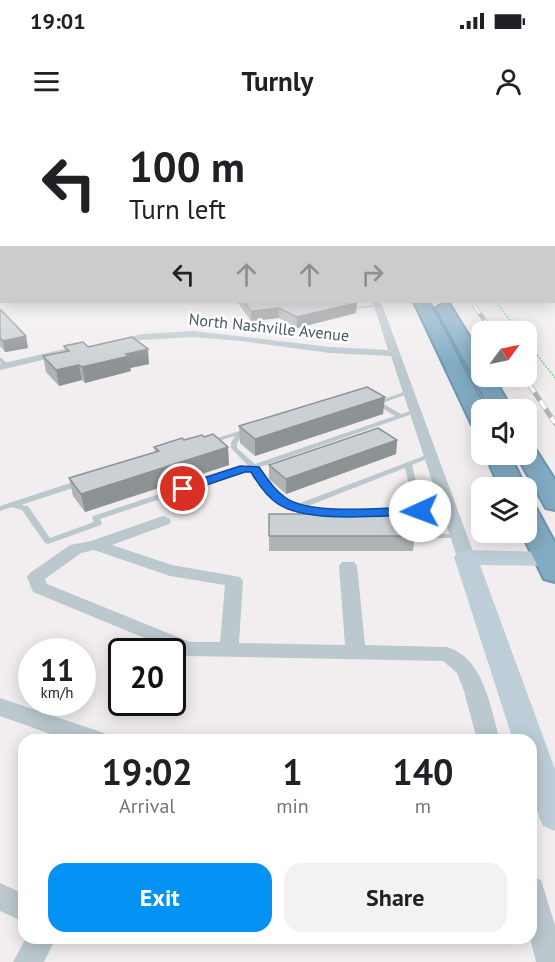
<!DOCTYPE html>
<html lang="en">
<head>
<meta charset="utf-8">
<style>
	:root { --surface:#fff; --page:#f2f2f2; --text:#202124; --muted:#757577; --accent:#0592f5 }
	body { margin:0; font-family:"PT Sans",sans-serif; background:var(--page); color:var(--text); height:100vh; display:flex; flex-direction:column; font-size:22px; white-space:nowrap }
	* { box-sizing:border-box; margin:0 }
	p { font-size:20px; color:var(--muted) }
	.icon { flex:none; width:33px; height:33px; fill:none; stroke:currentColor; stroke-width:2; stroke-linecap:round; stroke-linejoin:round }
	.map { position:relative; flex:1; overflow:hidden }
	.side { position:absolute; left:18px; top:614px; width:519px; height:210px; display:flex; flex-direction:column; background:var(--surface); border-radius:18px; box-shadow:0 3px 15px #0003 }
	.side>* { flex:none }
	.banner { position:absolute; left:0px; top:0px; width:555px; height:183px; box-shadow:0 3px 15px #0003; background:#fff; color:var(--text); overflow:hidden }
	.needle { width:39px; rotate:57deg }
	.fabs { position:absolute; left:471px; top:201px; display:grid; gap:12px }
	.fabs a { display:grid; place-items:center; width:66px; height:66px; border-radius:12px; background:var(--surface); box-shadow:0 3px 15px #0003; font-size:30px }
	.speed { position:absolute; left:18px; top:518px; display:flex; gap:12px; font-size:30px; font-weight:700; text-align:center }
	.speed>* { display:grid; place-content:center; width:78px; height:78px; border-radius:50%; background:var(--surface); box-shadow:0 3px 15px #0003; line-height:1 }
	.speed small { font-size:15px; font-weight:400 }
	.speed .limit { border:3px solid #111; border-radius:9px; background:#fff; color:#111 }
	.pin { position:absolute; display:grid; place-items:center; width:51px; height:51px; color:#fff; margin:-26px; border:3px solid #fff; border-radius:50%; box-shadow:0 2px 6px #0007 }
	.me { position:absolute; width:66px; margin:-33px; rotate:268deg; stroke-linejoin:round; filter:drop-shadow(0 0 4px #0008) }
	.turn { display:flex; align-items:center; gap:21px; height:126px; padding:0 30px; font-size:27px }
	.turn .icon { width:78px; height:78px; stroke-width:2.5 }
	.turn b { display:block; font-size:42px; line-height:51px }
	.lanes { display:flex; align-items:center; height:57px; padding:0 30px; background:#0003; justify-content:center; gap:30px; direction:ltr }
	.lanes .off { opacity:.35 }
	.eta { display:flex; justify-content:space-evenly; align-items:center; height:102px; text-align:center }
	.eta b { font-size:36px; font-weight:700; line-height:42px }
	.primary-button { display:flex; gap:12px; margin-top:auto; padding:12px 30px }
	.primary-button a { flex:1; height:69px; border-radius:18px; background:var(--accent); color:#fff; font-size:24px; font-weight:700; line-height:69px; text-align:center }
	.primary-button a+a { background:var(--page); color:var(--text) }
	.status { display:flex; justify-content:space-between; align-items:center; height:42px; padding:0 30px; background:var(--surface); direction:ltr }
	.status svg { height:16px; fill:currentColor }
	header { display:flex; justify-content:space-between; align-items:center; height:78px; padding:0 30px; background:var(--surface); font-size:27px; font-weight:700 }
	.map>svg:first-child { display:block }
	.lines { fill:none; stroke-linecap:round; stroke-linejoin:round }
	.highway-casing { stroke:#6c96af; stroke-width:4 }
	.path { stroke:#6cd692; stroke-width:1.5; stroke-dasharray:2 1.5; stroke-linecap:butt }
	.lane { fill:#bbc9cf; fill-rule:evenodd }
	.street { fill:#bbc9cf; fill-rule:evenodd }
	.secondary { fill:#bdced8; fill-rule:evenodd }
	.highway { fill:#81abc3; fill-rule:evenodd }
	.rail-far2-casing { stroke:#b0b5ba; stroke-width:3 }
	.rail-far1-casing { stroke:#b0b5ba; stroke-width:4.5 }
	.rail-casing { stroke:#b0b5ba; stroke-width:5 }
	.rail-far2 { stroke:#fff; stroke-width:2; stroke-dasharray:7; stroke-linecap:butt }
	.rail-far1 { stroke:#fff; stroke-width:3; stroke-dasharray:8; stroke-linecap:butt }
	.rail { stroke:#fff; stroke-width:4; stroke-dasharray:10; stroke-linecap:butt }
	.wall { fill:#aeb3b6 }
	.shaded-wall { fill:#8d9294 }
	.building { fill:#cad0d4; stroke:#8d9294; stroke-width:1.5 }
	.route { fill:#1a73e8; stroke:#114b97; stroke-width:1.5 }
	.labels { text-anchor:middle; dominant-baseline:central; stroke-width:5; stroke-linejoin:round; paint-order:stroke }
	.far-street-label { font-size:16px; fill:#45565e; stroke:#fff }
</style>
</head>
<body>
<div class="status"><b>19:01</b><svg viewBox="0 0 49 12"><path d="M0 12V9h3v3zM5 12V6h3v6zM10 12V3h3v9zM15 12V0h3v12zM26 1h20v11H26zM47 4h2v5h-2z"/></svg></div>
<header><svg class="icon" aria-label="menu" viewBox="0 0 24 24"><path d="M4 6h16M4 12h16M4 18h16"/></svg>Turnly<svg class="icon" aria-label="person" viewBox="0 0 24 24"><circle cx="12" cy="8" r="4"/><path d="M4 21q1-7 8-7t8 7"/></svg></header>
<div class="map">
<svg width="555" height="842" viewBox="0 0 555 842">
	<rect width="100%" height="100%" fill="#f2eeef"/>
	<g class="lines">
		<defs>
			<g id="highway">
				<polygon points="414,182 429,182 486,290 482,290 482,310 474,308 471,303"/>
				<polygon points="444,183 450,185 482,237 482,256 493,256 512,290 491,290 436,188"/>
				<polygon points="526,325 534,327 555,360 555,390 546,388 516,334 526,334"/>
				<polygon points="485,334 509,334 526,368 500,368"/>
				<polygon points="526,386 536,388 555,423 555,462 544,459 521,412 526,412"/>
			</g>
		</defs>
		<!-- highway casing -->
		<use href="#highway" class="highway-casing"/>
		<!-- path -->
		<g class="path">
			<polyline points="496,182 519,212"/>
			<polyline points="526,221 555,258"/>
		</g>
		<!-- lane -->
		<g class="lane">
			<polygon points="378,184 380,185 380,186 352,189 350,188"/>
			<polygon points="0,237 8,244 8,246 4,246 0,242"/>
			<path d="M409,270l2,1v2l-29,10 19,11 15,-5 2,1v2l-158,55 -1,5 15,18 21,15 134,-51h4v2l-21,9 10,44 28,-1 4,2 -4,2 -27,2 5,18 4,2h30l1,2 -1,2h-31l-10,-3 -5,-21c-37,2 -91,8 -125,-5 -16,-6 -32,-24 -39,-38h-7l-145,48 2,4 -1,2 -53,19 -3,-1 -23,-33 -10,-3 -12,4v-5l76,-25h6l1,2 -1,2 -61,20 7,1 22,32 44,-16 -2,-4 1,-2 148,-49h8l-18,-19v-5l4,-7 -26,8 -2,-1v-2l33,-10h4l1,1 -8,11v5l18,16 140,-48 -18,-11 -1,-3zM405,348l10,41c-36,2 -77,7 -112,-1z"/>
		</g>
		<!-- street -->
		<g class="street">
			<polygon points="554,164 555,164 555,170 554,169"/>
			<polygon points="373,182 381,182 475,437 472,441 460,441 457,437 391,236 330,233 242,221 193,217 142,220 113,225 108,222 142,214 193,211 330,227 388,230"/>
			<polygon points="64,229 68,230 68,234 0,250 0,244"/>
			<path d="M163,396l6,2 2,3 -2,3 -57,21 60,20 68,12 3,4 -4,62 106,2 -6,-79 3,-4h12l3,4 8,79 82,2c37,11 43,60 53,93h-23l-13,-49 -7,-18 -14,-12 -255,-5 -155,-64 -6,-15 3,-4 40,-28 21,-4zM94,430l76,26 55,9 -5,57h-30l-143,-58 -2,-5 36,-26z"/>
			<polygon points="0,578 104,613 107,620 67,620 0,596"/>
			<polygon points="531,756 541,760 555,805 555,842 536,842 530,818"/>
			<polygon points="0,763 24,774 24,802 0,791"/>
			<polygon points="26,818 56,818 44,842 13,842"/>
		</g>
		<!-- secondary -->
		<path class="secondary" d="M466,430l89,2v14l-75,-1 75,204v62l-12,-5c-15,-33 -12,-52 -12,-86h-18l-59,-183 4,-5z"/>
		<!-- highway -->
		<use href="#highway" class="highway"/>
		<defs>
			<polyline id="rail-far2" points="472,182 476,188"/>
			<g id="rail-far1">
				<polyline points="475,187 493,212"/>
				<polyline points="523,256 530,266"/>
			</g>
			<polyline id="rail" points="529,264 555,303"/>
		</defs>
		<!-- rail-far2 casing -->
		<use href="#rail-far2" class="rail-far2-casing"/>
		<!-- rail-far1 casing -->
		<use href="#rail-far1" class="rail-far1-casing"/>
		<!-- rail casing -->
		<use href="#rail" class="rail-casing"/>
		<!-- rail-far2 -->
		<use href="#rail-far2" class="rail-far2"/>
		<!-- rail-far1 -->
		<use href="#rail-far1" class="rail-far1"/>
		<!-- rail -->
		<use href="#rail" class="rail"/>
	</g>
	<!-- wall -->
	<g class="wall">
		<polygon points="238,182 353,182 356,193 297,208 279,198 251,201 238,183"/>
		<polygon points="0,190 28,228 5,232 0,226"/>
		<polygon points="64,226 88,227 149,244 130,248 131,251 85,263 82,260 59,266 46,252 43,236 65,232"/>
		<polygon points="383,294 255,336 240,323 239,306"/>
		<polygon points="204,317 228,327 229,345 85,392 73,376 69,358 155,332 154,327"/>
		<polygon points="397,320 396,334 286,374 269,359 269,345"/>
		<polygon points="269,394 415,416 413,431 269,431"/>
	</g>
	<!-- shaded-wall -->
	<g class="shaded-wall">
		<polygon points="357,183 356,193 297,208 297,197"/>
		<polygon points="279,188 279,198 251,201 251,191"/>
		<polygon points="26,216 28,228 5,232 3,221"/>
		<polygon points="148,229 149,244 130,248 131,251 85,263 82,247 126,234"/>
		<polygon points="79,245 82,260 59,266 56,250"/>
		<polygon points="385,277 383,294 255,336 255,319"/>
		<polygon points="397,320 396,334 286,374 286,359"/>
		<polygon points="228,327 229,345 85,392 81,374"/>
	</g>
	<!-- building -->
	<g class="building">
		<polygon points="244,182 353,182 357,183 297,197 279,188 251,191"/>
		<polygon points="0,190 1,190 26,216 3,221 0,218"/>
		<polygon points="132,217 148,229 126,234 129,236 82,247 79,245 56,250 43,236 69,231 64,226 83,222 88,227"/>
		<polygon points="367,267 385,277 255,319 239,306"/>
		<polygon points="378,308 397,320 286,359 269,345"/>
		<polygon points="213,314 228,327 81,374 69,358 159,331 154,327 182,318 184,320 202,315 204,317"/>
		<polygon points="269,394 409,394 415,416 269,416"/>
	</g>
	<!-- sky -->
	<linearGradient id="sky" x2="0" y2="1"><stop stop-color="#7fccee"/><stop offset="0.52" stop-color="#f9f7f8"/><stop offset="1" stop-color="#f9f7f8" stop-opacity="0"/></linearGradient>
	<rect width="555" height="244" fill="url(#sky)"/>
	<!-- route -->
	<path class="route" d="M240,346l19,1c8,11 15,23 27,31 26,18 102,9 134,9l7,4 -7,4c-37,0 -112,9 -142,-11 -12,-8 -20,-20 -27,-32h-6l-62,21 -6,-4 2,-3z"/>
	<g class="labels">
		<!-- far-street labels -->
		<g class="far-street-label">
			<text transform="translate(269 207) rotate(6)">North Nashville Avenue</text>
		</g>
	</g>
</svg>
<div class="fabs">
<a><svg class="needle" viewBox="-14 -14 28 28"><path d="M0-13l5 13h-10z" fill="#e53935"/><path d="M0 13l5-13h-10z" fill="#757577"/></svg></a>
<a><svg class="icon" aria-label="sound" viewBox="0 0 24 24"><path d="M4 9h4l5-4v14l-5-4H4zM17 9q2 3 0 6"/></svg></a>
<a><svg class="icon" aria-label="layers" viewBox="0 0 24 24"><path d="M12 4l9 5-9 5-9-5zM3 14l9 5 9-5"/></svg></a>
</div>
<div class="speed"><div>11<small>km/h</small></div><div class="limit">20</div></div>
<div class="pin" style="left:183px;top:369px;background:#d93025"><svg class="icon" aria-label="arrive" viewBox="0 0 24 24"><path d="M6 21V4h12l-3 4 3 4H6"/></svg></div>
<svg class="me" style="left:420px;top:391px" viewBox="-20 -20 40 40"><circle r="19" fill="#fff"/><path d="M0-13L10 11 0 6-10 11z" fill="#1a73e8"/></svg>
<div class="banner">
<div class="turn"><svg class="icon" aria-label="left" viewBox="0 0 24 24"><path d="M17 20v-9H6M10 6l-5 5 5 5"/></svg><div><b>100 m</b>Turn left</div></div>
<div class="lanes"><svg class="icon" aria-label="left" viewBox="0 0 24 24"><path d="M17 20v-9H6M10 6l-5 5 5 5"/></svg><svg class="icon off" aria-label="ahead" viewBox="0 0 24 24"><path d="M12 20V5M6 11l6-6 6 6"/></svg><svg class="icon off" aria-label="ahead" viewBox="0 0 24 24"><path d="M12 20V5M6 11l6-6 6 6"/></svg><svg class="icon off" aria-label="right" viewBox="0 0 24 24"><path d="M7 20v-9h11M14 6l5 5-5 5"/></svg></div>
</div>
<section class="side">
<div class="eta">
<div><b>19:02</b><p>Arrival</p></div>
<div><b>1</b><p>min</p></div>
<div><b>140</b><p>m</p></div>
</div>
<div class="primary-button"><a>Exit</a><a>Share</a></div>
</section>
</div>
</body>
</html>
